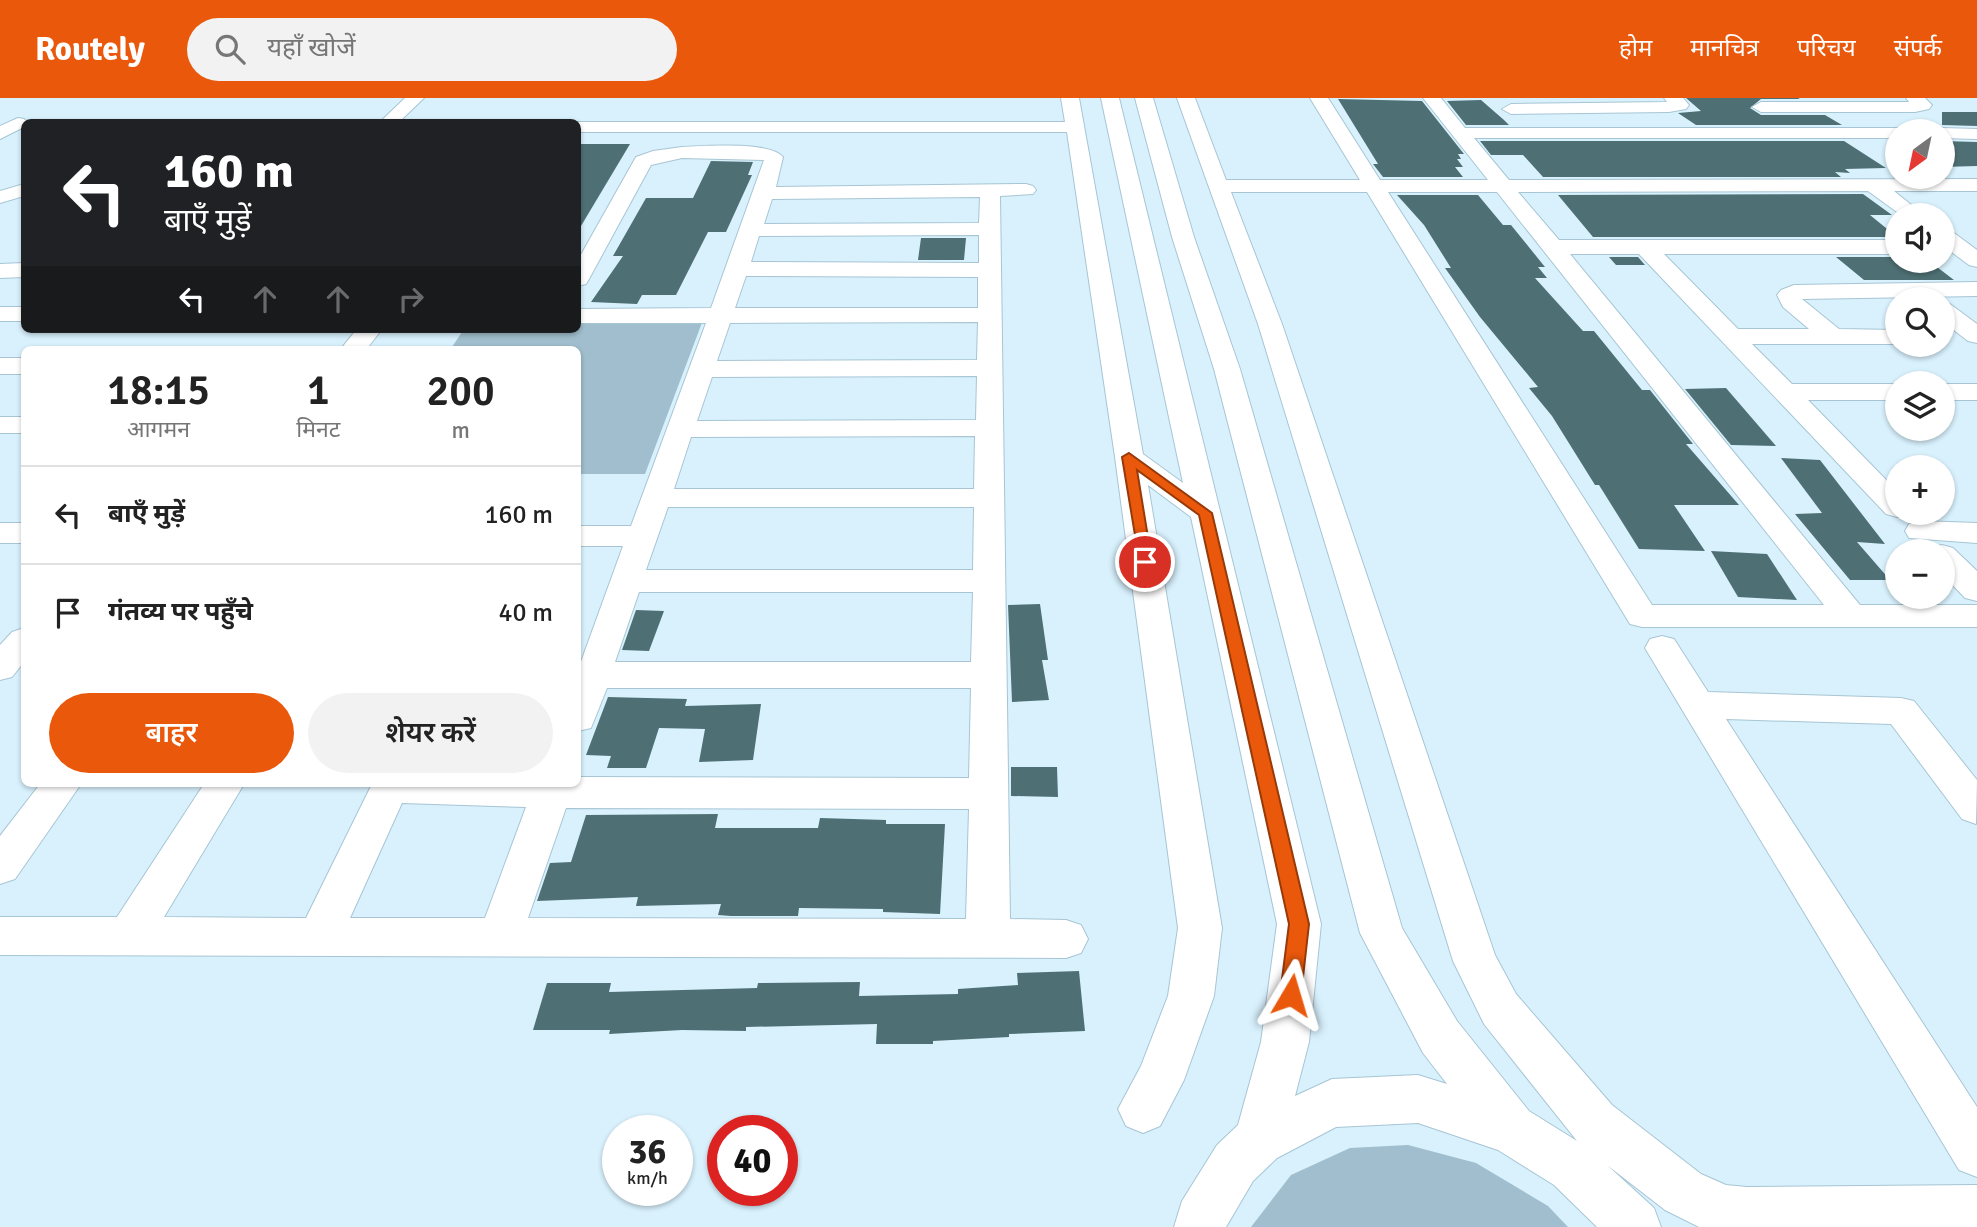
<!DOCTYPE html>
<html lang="hi">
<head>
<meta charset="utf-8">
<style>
	:root { --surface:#fff; --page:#f2f2f2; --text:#222; --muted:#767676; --line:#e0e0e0; --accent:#ea580c }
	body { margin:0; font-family:Signika,"Noto Sans Devanagari",sans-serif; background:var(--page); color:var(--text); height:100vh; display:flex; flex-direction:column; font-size:26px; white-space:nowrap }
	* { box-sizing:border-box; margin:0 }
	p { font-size:23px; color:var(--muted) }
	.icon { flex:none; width:38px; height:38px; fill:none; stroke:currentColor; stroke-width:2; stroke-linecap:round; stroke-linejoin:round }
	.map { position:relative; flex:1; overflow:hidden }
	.side { position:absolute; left:21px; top:248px; width:560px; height:441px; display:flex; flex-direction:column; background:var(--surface); border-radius:10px; box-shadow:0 2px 5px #0004 }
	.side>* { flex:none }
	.guide { position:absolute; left:21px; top:21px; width:560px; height:214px; border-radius:10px; box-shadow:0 2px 5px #0004; background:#202124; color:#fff; overflow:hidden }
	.needle { width:46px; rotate:213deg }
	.controls { position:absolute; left:1885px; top:21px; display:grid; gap:14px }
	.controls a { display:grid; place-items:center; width:70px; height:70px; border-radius:50%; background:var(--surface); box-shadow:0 2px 5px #0004; font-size:35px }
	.speed { position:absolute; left:602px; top:1017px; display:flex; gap:14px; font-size:35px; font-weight:700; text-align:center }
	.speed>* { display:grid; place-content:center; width:91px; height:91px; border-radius:50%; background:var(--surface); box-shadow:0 2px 5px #0004; line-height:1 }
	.speed small { font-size:18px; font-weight:400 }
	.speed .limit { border:10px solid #d22; background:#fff; color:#111 }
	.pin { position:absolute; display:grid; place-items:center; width:60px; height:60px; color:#fff; margin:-30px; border:4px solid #fff; border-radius:50%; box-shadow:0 2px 7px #0007 }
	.me { position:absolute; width:77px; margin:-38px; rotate:7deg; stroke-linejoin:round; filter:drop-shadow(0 0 5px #0008) }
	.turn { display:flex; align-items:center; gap:24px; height:147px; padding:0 28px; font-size:32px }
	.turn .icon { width:91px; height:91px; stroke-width:2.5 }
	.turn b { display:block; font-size:49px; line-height:60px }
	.lanes { display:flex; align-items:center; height:66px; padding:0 28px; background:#0003; justify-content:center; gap:35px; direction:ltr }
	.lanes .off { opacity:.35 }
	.eta { display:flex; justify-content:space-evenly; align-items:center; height:119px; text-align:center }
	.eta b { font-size:42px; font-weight:600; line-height:49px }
	.cta { display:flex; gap:14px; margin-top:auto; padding:14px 28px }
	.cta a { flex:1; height:80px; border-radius:42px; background:var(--accent); color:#fff; font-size:28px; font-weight:600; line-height:80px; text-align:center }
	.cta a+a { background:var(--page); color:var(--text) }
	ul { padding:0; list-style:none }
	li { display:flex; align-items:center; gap:21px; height:98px; padding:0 28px; border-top:2px solid var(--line) }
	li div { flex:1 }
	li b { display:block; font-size:26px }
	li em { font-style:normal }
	header { display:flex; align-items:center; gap:42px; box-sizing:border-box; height:98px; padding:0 35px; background:var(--accent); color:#fff }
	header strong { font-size:33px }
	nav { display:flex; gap:38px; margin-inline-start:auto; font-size:24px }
	.search { width:490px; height:63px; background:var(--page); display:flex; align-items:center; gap:18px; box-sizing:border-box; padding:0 24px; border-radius:38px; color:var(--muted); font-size:26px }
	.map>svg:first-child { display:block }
	.green { fill:#a0becd }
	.building { fill:#4e7074 }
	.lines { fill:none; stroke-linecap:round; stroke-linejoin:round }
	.minor-casing { stroke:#a7c5d4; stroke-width:2 }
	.minor { fill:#fff; fill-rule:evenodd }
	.route { fill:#ea580c; stroke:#983908; stroke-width:2 }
</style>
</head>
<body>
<header>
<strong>Routely</strong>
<div class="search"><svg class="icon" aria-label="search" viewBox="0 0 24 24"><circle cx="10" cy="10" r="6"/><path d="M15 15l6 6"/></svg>यहाँ खोजें</div>
<nav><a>होम</a><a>मानचित्र</a><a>परिचय</a><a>संपर्क</a></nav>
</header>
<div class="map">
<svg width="1977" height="1129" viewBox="0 0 1977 1129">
	<rect width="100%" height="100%" fill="#d8f1fd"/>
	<!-- green -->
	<g class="green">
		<polygon points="578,222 703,222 645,376 578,376 578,252 450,252 464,231 578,231"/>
		<polygon points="1408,1047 1476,1065 1548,1108 1568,1129 1251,1129 1291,1077 1350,1050"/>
	</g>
	<!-- building -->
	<g class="building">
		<polygon points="1686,0 1798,0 1800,1 1761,1 1750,10 1761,17 1825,17 1842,27 1696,27 1678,15 1701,13"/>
		<polygon points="1338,1 1422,3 1464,56 1458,56 1461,61 1457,61 1463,69 1455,69 1463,79 1383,79 1373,66 1378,66"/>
		<polygon points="1481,2 1504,22 1509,27 1466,27 1447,3"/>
		<polygon points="1942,14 1977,14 1977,28 1942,27"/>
		<polygon points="1480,43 1844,43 1886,70 1845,71 1850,75 1835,74 1841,79 1543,79 1523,57 1491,57"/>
		<polygon points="1942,43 1977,44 1977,68 1942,69"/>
		<polygon points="578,46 630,46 578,133"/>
		<polygon points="711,63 753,64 748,77 752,77 726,134 708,134 676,197 642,197 637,206 591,204 623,158 613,158 646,100 693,100"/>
		<polygon points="1863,96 1892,117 1870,117 1897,139 1593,139 1558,97"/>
		<polygon points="1397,97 1478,97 1503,127 1511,127 1545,169 1538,169 1547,180 1535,180 1583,233 1594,233 1642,292 1650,292 1693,346 1686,346 1739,407 1674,407 1705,453 1639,451 1599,387 1595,387 1552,318 1529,290 1538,289 1480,219 1445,170 1451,170 1424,127"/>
		<polygon points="921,140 966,140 964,162 918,162"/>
		<polygon points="1609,159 1638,159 1645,167 1616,167"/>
		<polygon points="1836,159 1897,159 1897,163 1929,163 1954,182 1864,182"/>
		<polygon points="1726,290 1776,348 1731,347 1685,291"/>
		<polygon points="1781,360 1820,362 1885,446 1857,444 1890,482 1850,482 1795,416 1822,415"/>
		<polygon points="1711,453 1767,456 1797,502 1738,499"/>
		<polygon points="1040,506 1048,562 1042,562 1049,602 1012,604 1008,507"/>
		<polygon points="636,512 664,513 649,553 622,552"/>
		<polygon points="608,599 687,601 685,608 761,606 753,662 699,664 705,631 659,630 646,670 607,670 611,658 586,657"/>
		<polygon points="1011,669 1057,669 1058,699 1011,698"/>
		<polygon points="718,716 715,730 818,730 820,720 886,722 886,726 945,726 940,816 883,814 883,811 799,810 798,818 731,818 718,817 721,806 636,808 638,799 537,803 550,765 571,764 586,717"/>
		<polygon points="1079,873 1085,933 1009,936 1009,939 933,943 933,946 876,946 877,926 746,929 746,933 682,932 609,936 610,932 533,932 547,885 611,885 609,894 757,890 758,885 860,884 859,898 958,896 958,891 1018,887 1017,875"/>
	</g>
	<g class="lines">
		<defs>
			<g id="minor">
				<polygon points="405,0 424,0 399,24 380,24"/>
				<path d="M1061,0h18l64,356 40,29 -82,-385h18l202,826 -12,118 -14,54 37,-17 86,-4 29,9 -24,-31 -63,-120 -146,-564 -42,-132 -37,-139h18l41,139 46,132 162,559 55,93 72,90 48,30 -93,-117 -31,-63 -195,-637 -81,-226h18l31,82h134l-50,-82h18l52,82h108l-65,-82h18l24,30h432l8,3h-8v7h-423l35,42 468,-1v12h-83l30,24h-23l-33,-24 -350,1 41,48h338v14h-233l74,75h71l-26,-22 -6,-12 4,-5 13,-5 183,-3v14l-175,3 37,30 58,1v14h-145l40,40h105v16h-89l89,91v22h12l-12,4 -11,-3 -247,-260h-69l290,351h117v22h-335l-12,-3 -263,-432h-136l51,132 213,631 21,39 96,111 89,69 25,11 21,2 230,-2v42h-278l-34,-17 -58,-45 47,43 7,19h-64l-43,-42 -56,-35 -80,-27 -82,4 -59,31 -24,23 -27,46h-52l8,-26 35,-56 21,-20 23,-83 16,-118 -86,-407 -43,-32 74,443 -8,68 -30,84 -24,46 -17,7 -17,-7 -8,-17 23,-43 27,-70 10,-68 -63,-471 -48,-325h-489v-10h-4h491zM1388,94h109l327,413h-172z"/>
				<polygon points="1664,0 1683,0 1689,7 1686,11 1669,14 1511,16 1502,11 1511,6 1667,4"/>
				<polygon points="1906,0 1925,0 1932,7 1929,11 1915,14 1761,14 1752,9 1761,4 1909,4"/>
				<polygon points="18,20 24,21 27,24 24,29 0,41 0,28"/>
				<polygon points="1942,30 1977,31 1977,41 1942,40 1942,33 1934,33"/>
				<path d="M682,49c22,-1 88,-6 101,10l-7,30 250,-3 7,2 3,4 -3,4 -33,2 10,723 56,1 15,5 7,14 -7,14 -15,5 -1066,-3v-38h117l87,-133h40l-80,133 142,1 66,-134h206v-7l391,1 2,-90h-364l-16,40 -13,3v-61l45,-124h-45v-20h53l75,-203h-128v-14l133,-1 53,-148 -82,-2 -31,7 -62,114 -3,5 -8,2v-26l58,-103 17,-6zM980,99l-1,26 -215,1 8,-25zM979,137v28l-228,-1 8,-26zM746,178l232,1v31h-243zM978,224l-1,38 -260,1 13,-38zM977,278l-1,44 -279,1 15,-44zM975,338l-1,53h-300l17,-52zM668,409h306l-1,63h-327zM639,494h334l-2,70h-356zM402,705l124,4 -41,111h-135zM566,710l403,1 -3,110 -438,-1z"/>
				<polygon points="24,86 24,98 0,105 0,93"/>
				<polygon points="1942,131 1950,132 1977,152 1977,169 1969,167 1942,147"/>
				<polygon points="24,165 24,179 0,180 0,166"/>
				<polygon points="1942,204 1950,206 1977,226 1977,245 1968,243 1942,223"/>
				<rect x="0" y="209" width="24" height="14"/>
				<polygon points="357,231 382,231 366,252 340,252"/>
				<rect x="0" y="260" width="24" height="16"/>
				<rect x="1942" y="286" width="35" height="16"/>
				<rect x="0" y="319" width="24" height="16"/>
				<polygon points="1920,423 1977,425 1977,445 1909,440 1905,433 1909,426"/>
				<rect x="0" y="425" width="24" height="20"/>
				<polygon points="1942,447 1953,450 1977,473 1977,503 1965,500 1942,476 1942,453 1929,453 1931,450"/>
				<polygon points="24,530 24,564 12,579 0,582 0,547 12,534"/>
				<polygon points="1662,538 1674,541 1708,594 1901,600 1914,603 1977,682 1976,726 1962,721 1891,626 1726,621 1977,1009 1977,1079 1959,1072 1645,550 1650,541"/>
				<polygon points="40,686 81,686 15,781 0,786 0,738"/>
			</g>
		</defs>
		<!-- minor casing -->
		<use href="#minor" class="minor-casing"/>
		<!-- minor -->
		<use href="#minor" class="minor"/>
	</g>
	<!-- route -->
	<polygon class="route" points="1129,355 1212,415 1309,826 1301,897 1298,903 1291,906 1283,903 1280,897 1289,826 1199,417 1137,372 1152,464 1150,467 1140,467 1122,359"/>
</svg>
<div class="controls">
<a><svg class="needle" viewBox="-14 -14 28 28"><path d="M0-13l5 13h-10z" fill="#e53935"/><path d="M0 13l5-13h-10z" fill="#767676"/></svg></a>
<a><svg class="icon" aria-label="sound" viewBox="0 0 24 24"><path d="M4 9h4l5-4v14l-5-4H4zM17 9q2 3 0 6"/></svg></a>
<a><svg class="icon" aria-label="search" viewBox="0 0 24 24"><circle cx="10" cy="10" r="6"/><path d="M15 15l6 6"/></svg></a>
<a><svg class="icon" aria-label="layers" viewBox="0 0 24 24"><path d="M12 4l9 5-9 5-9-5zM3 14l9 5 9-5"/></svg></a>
<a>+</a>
<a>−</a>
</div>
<div class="speed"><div>36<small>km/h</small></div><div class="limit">40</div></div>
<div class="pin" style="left:1145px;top:464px;background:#d93025"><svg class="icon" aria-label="arrive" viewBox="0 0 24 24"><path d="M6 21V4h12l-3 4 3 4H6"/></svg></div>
<svg class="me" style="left:1291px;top:897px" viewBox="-20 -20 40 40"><path d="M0-17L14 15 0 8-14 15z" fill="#ea580c" stroke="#fff" stroke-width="4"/></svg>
<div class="guide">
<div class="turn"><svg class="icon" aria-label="left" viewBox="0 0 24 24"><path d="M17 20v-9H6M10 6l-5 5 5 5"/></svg><div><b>160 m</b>बाएँ मुड़ें</div></div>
<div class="lanes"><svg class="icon" aria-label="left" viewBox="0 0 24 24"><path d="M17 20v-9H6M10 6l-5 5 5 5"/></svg><svg class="icon off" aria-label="ahead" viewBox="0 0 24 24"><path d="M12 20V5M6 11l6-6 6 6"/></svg><svg class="icon off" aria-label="ahead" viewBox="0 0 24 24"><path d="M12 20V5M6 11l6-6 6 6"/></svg><svg class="icon off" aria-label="right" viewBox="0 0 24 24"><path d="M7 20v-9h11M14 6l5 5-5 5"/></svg></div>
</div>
<section class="side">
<div class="eta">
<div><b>18:15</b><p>आगमन</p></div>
<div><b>1</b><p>मिनट</p></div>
<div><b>200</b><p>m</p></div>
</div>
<ul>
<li><svg class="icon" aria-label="left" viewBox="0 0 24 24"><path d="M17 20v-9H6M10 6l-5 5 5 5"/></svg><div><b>बाएँ मुड़ें</b></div><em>160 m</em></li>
<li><svg class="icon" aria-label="arrive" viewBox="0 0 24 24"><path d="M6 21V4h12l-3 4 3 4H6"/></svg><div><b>गंतव्य पर पहुँचे</b></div><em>40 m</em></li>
</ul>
<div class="cta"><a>बाहर</a><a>शेयर करें</a></div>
</section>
</div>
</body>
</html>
